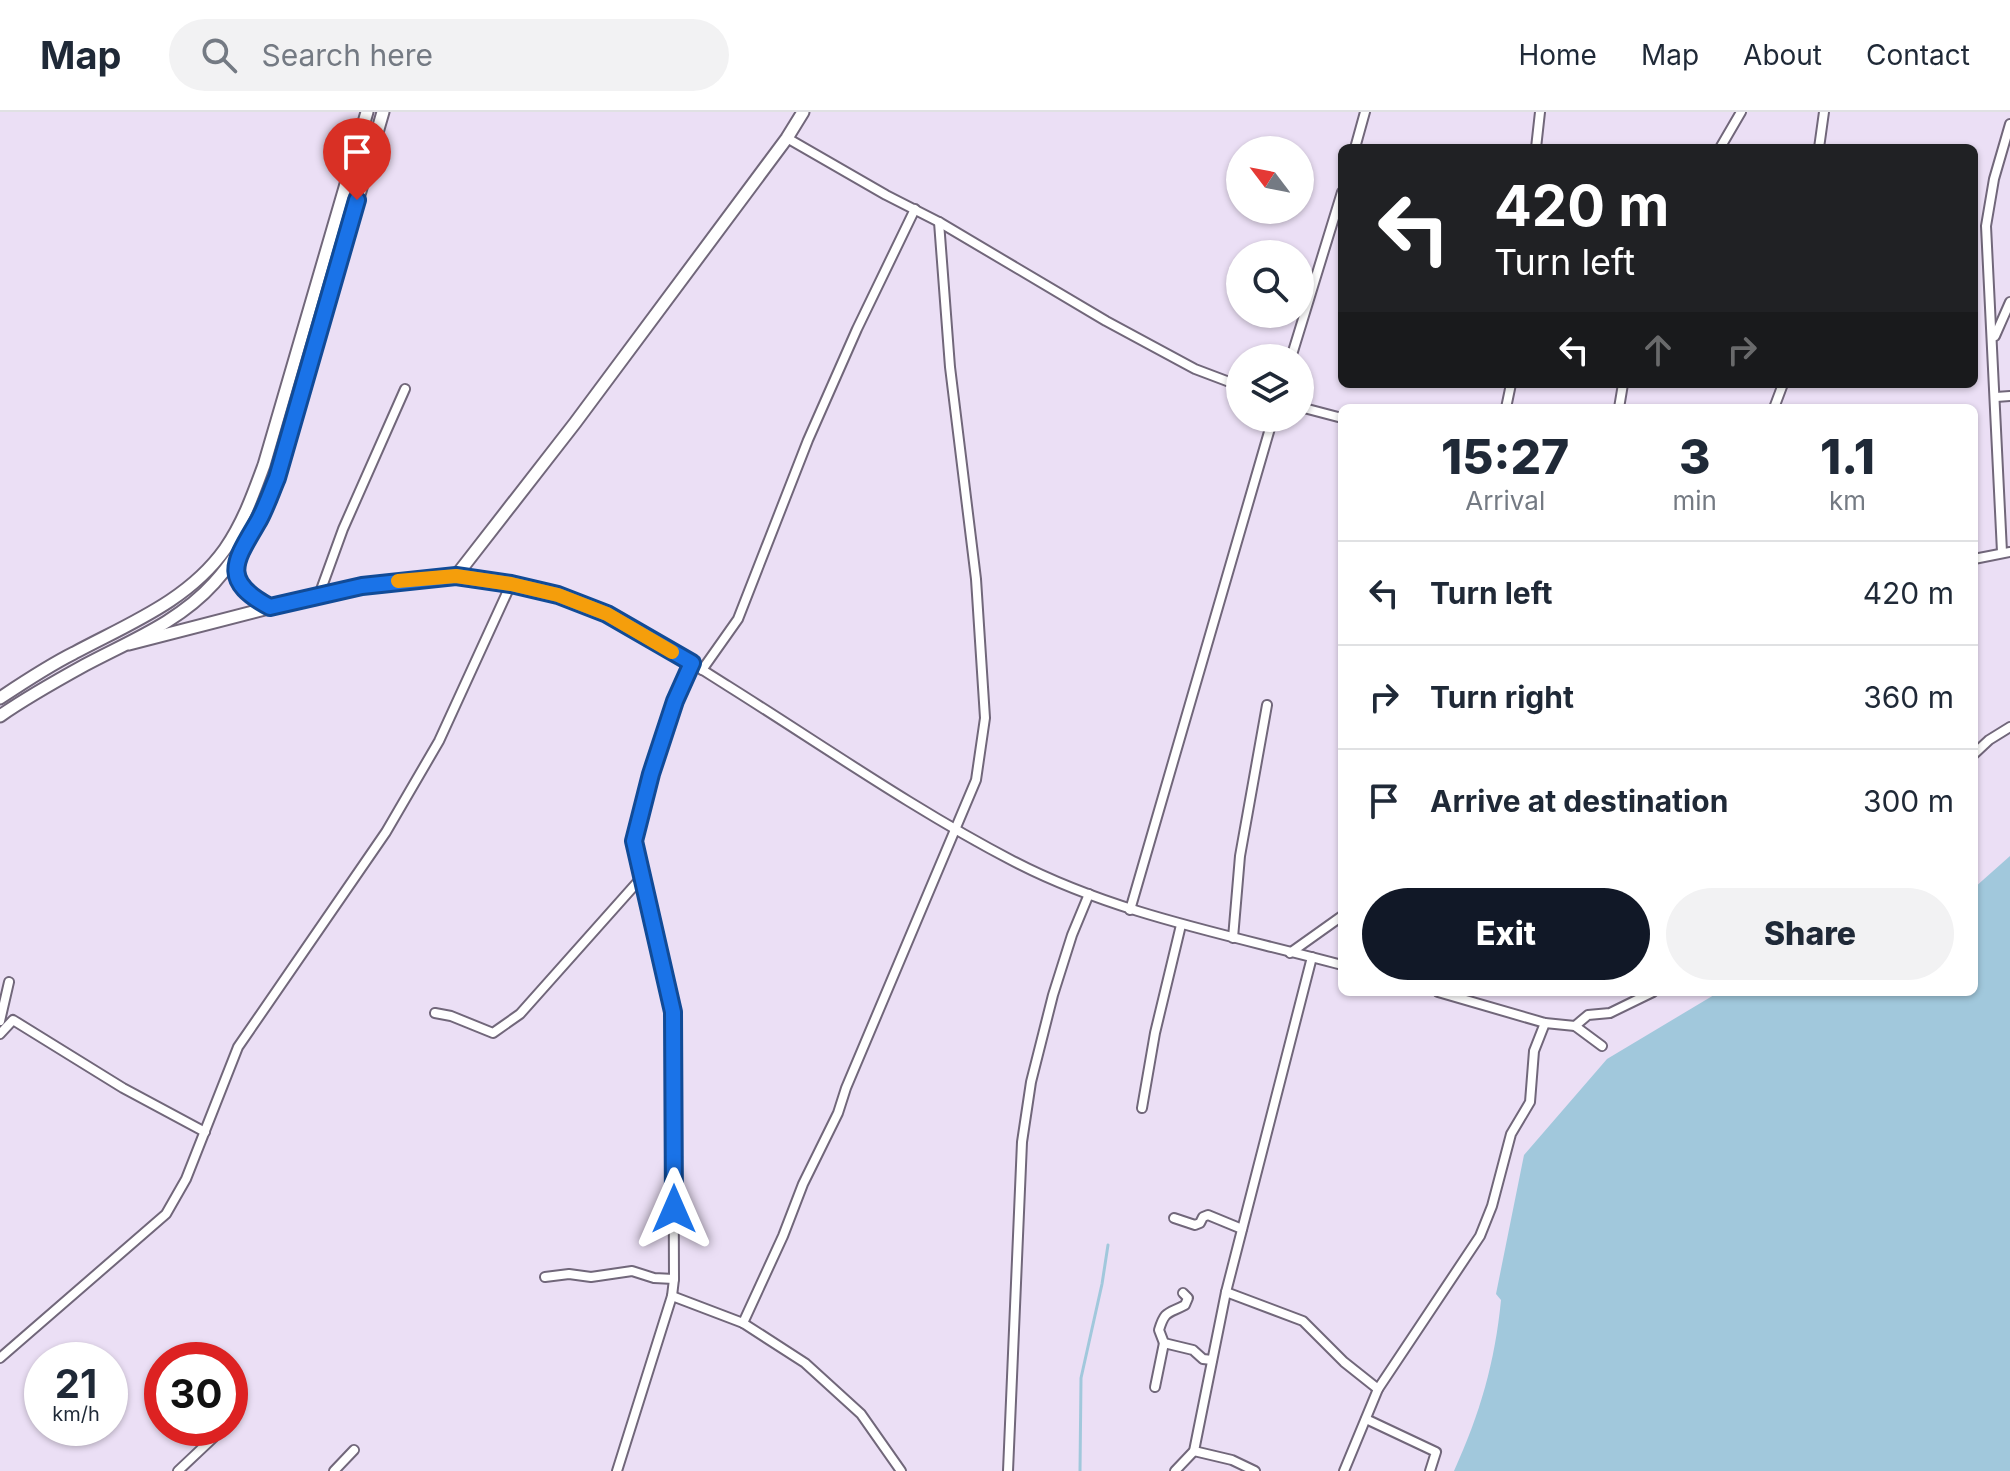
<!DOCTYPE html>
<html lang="en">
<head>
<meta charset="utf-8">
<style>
	:root { --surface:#fff; --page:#f2f2f3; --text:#1f2937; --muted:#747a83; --line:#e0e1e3; --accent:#111827 }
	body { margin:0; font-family:Inter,sans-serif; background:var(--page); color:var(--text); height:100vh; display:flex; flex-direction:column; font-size:30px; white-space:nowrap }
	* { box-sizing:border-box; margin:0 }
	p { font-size:26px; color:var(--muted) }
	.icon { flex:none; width:44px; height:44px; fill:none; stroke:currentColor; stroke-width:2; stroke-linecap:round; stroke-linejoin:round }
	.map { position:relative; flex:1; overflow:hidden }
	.side { position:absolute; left:1338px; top:292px; width:640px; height:592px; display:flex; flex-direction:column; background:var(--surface); border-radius:12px; box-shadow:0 2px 6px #0004 }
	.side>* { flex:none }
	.top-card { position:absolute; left:1338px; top:32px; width:640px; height:244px; border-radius:12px; box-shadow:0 2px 6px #0004; background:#202124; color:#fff; overflow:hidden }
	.needle { width:52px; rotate:302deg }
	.controls { position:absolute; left:1226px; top:24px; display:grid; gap:16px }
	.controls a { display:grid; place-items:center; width:88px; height:88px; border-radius:50%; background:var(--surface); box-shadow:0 2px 6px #0004; font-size:40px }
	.speed { position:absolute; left:24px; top:1230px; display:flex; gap:16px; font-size:40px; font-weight:700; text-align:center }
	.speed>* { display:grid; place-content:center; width:104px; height:104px; border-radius:50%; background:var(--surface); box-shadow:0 2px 6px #0004; line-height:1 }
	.speed small { font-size:20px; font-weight:400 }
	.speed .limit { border:12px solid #d22; background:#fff; color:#111 }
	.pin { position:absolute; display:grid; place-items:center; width:68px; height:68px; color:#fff; margin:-82px -34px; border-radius:50% 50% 50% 0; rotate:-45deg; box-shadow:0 0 8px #0007 }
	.pin .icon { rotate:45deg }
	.me { position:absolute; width:88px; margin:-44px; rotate:0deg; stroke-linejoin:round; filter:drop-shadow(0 0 6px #0008) }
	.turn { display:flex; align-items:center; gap:28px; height:168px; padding:0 24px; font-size:36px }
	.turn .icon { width:104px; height:104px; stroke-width:2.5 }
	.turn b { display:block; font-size:56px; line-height:68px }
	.lanes { display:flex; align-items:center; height:76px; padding:0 24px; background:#0003; justify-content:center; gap:40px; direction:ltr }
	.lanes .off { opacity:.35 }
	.eta { display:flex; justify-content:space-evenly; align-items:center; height:136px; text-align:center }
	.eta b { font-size:48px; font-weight:800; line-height:56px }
	.cta { display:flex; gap:16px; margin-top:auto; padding:16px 24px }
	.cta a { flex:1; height:92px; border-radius:48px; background:var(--accent); color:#fff; font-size:32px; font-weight:800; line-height:92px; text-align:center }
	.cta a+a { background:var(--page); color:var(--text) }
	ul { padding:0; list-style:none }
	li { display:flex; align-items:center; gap:24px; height:104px; padding:0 24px; border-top:2px solid var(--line) }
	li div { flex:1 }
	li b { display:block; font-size:30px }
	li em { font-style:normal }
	header { display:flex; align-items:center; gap:48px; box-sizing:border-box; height:112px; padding:0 40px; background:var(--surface); border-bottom:2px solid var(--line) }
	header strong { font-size:38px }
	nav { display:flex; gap:44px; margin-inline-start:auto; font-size:28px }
	.search { width:560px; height:72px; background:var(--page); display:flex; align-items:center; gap:20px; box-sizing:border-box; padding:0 28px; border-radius:44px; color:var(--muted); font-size:30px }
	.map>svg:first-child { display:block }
	.water { fill:#a1c8dc }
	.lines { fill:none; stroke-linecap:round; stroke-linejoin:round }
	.stream { stroke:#a1c8dc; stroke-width:3 }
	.street-casing { stroke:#71677a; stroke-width:12 }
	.secondary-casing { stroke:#71677a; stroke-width:15 }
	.street { stroke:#fff; stroke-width:8 }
	.secondary { stroke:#fff; stroke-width:11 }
	.route-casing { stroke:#114b97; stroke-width:20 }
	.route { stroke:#1a73e8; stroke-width:14 }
	.slow { stroke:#f59e0b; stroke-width:14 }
</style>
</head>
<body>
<header>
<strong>Map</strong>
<div class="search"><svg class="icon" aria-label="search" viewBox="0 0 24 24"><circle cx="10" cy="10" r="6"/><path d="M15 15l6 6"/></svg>Search here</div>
<nav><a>Home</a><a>Map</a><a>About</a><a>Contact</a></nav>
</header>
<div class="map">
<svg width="2010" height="1359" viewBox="0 0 2010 1359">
	<rect width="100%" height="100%" fill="#ebdff5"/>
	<!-- water -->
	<path class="water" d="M2010,744v615h-556c26,-57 41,-109 47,-171l-5,-6 28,-139 83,-96 112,-67h255v-104z"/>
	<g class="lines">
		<!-- stream -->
		<polyline class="stream" points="1080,1359 1081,1266 1102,1172 1108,1133"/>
		<defs>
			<g id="street">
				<polyline points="787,26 886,83 939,110 1106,209 1195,257 1240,274"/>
				<polyline points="1355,36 1365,0"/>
				<polyline points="1536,36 1540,0"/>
				<polyline points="1720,36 1741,0"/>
				<polyline points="1819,36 1824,0"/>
				<polyline points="1995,224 2010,190"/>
				<polyline points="1291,246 1342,80"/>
				<polyline points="1996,285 2010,284"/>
				<polyline points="1300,295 1342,306"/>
				<polyline points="1506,296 1511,272"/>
				<polyline points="1619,296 1623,272"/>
				<polyline points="1774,296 1783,272"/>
				<polyline points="2002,440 1986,114 1994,67 2010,12"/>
				<polyline points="1974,447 2010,440"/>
				<path d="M456,464c34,5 69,9 101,19 62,20 117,57 171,91 94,59 187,124 285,175 104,54 218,74 329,104"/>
				<polyline points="319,483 343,417 405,277"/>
				<polyline points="702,558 738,507 808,328 857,217 915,97"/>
				<polyline points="1974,642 1989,628 2010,615"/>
				<polyline points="1130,798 1273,306"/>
				<polyline points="1233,826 1240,744 1267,593"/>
				<polyline points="1290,841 1342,804"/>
				<polyline points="1438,880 1545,911 1575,914 1602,934"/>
				<polyline points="435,901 451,904 493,921 520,902 642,765"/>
				<polyline points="0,909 9,870"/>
				<polyline points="1575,914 1588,903 1610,901 1653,880"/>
				<polyline points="0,922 13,908 123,976 205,1020"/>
				<polyline points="1142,996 1155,921 1181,813"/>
				<polyline points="1174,1106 1195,1113 1200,1111 1203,1105 1208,1103 1242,1117"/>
				<polyline points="545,1165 569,1162 591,1165 632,1159 654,1166 674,1167"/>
				<polyline points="1226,1180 1303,1209 1344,1250 1378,1277"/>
				<polyline points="672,1184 743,1211 805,1251 861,1302 901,1359"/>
				<polyline points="743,1211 783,1124 803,1072 838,1001 846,976 976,668 985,606 976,467 950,255 939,110"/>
				<path d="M1164,1231l-5,-13c6,-20 9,-16 26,-25l3,-7 -5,-5"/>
				<polyline points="0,1246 166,1102 186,1067 238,935 386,720 439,629 511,472"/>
				<polyline points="1155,1275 1164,1231 1193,1238 1203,1247 1212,1248"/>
				<polyline points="1366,1307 1436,1340 1430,1359"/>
				<polyline points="1194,1339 1232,1348 1255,1359"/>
				<polyline points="178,1359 213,1326"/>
				<polyline points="334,1359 354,1338"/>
				<polyline points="617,1359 672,1184 674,1167 673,900 634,729 651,662 675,589 692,551"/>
				<polyline points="1008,1359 1022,1030 1031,970 1053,883 1072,823 1089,782"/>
				<polyline points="1175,1359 1194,1339 1226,1180 1312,845"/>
				<polyline points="1344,1359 1378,1277 1480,1124 1492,1094 1511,1022 1530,990 1534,939 1545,911"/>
			</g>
			<g id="secondary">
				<path d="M237,444c0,32 6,37 33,51"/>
				<polyline points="129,532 319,483 386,470 456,464 575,311 787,26 803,0"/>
				<path d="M0,586c24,-16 48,-32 74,-45 54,-29 114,-52 151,-104 18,-26 28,-54 39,-84l103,-353"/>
				<path d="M0,604c27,-19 56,-35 85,-51 45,-24 94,-43 129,-82 28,-31 47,-67 63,-105l106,-366"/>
			</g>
		</defs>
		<!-- street casing -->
		<use href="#street" class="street-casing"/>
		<!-- secondary casing -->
		<use href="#secondary" class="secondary-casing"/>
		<!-- street -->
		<use href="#street" class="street"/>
		<!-- secondary -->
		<use href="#secondary" class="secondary"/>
	</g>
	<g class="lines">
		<defs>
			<path id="route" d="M357,88l-80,278c-6,14 -11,29 -18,42 -24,41 -40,60 11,87l92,-21 94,-10 55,8 47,11 49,19 85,49 -17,38 -24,73 -17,67 39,171 1,197"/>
		</defs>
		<!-- route casing -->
		<use href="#route" class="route-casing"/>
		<!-- route -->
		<use href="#route" class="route"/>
		<!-- slow -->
		<polyline class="slow" points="398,469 456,464 511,472 558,483 607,502 672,540"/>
	</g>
</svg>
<div class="controls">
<a><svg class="needle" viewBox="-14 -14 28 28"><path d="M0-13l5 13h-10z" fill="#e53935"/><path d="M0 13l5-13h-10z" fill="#747a83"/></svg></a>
<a><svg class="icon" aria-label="search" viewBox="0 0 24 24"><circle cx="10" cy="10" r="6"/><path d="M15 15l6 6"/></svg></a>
<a><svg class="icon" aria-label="layers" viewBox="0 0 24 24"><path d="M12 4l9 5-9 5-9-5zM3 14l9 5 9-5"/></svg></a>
</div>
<div class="speed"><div>21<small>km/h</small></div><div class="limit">30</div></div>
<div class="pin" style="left:357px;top:88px;background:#d93025"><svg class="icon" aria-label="arrive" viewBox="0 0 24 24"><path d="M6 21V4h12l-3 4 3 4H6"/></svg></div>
<svg class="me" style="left:674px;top:1097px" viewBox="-20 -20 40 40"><path d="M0-17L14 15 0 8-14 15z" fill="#1a73e8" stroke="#fff" stroke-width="4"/></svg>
<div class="top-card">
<div class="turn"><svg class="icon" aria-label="left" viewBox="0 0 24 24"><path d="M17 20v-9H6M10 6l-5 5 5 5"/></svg><div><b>420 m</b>Turn left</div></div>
<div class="lanes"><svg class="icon" aria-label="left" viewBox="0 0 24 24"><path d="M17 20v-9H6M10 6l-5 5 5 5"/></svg><svg class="icon off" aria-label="ahead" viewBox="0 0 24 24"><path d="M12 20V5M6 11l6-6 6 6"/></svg><svg class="icon off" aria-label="right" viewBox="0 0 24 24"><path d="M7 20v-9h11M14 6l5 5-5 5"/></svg></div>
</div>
<section class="side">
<div class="eta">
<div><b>15:27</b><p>Arrival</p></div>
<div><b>3</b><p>min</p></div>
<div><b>1.1</b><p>km</p></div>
</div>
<ul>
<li><svg class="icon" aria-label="left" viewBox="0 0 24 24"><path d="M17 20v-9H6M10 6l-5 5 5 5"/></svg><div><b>Turn left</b></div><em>420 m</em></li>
<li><svg class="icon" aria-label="right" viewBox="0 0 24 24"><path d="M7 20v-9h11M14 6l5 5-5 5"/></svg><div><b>Turn right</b></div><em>360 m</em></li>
<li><svg class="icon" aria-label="arrive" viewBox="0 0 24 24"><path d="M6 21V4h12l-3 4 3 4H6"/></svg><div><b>Arrive at destination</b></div><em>300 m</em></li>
</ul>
<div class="cta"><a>Exit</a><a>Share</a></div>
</section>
</div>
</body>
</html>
